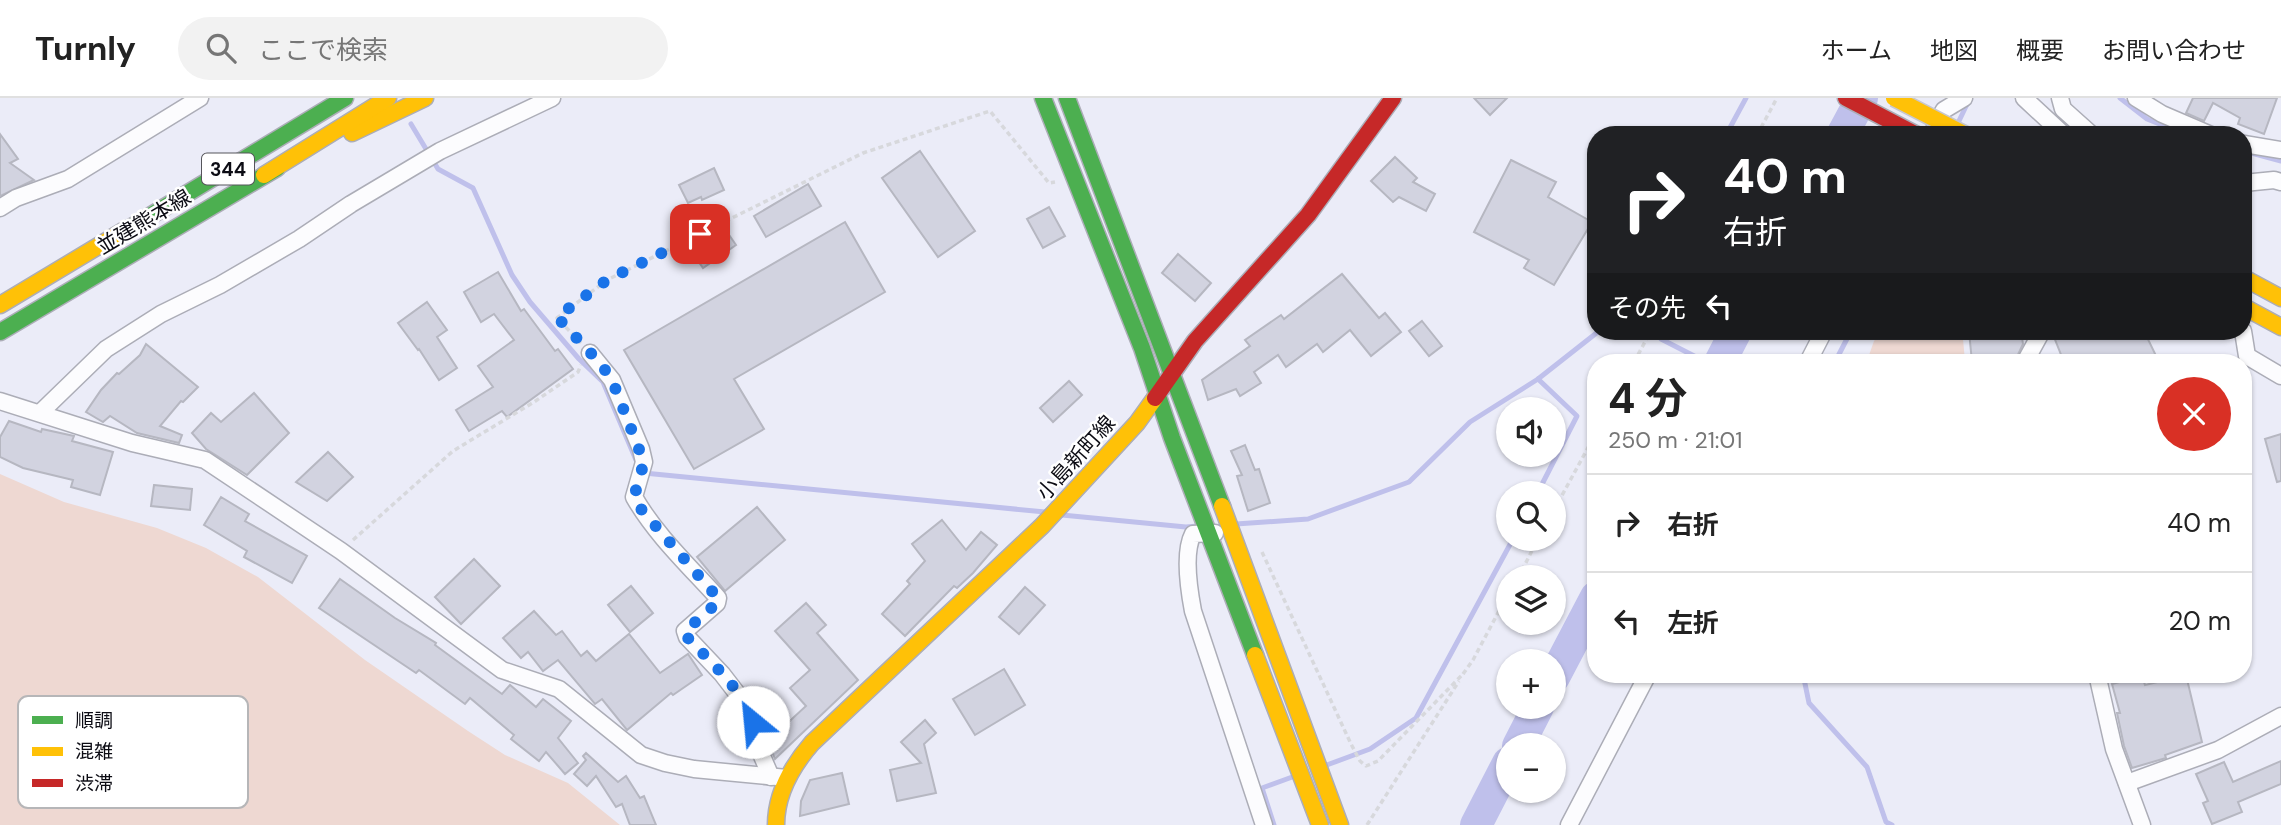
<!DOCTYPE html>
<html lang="ja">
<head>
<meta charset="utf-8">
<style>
	:root { --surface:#fff; --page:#f2f2f2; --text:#222; --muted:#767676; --line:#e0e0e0 }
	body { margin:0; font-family:"DM Sans","Noto Sans JP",sans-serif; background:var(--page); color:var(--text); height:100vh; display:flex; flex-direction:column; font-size:26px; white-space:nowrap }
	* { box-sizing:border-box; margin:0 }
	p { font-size:23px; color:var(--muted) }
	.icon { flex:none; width:38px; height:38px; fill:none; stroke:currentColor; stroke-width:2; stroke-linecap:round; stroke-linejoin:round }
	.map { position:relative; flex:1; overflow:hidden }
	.drawer { position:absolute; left:1587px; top:256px; width:665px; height:329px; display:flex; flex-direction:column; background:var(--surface); border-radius:28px; box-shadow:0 2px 5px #0004 }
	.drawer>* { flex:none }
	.top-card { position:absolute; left:1587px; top:28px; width:665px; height:214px; border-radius:28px; box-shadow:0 2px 5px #0004; background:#202124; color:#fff; overflow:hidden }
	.fabs { position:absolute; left:1496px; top:299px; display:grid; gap:14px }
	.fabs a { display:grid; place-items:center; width:70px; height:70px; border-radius:50%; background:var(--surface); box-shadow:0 2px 5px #0004; font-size:35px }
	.pin { position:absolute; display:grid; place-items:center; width:60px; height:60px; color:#fff; margin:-30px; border-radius:14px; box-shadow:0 4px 10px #0006 }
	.me { position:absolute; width:77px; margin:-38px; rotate:332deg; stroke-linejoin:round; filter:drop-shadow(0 0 5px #0008) }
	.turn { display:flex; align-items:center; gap:24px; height:147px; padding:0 21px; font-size:32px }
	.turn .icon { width:91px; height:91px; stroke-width:2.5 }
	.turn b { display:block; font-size:49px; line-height:60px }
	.then { display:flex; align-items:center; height:66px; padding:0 21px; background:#0003; gap:14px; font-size:26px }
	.round { display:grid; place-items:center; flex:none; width:74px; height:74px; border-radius:37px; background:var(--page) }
	.overview { display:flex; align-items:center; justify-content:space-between; height:119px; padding:0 21px }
	h1 { font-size:42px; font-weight:700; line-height:52px }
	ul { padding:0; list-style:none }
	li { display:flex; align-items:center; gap:21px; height:98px; padding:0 21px; border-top:2px solid var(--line) }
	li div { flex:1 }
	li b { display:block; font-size:26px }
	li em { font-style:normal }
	header { display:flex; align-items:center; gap:42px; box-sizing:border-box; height:98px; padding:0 35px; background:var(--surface); border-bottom:2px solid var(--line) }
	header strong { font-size:33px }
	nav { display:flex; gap:38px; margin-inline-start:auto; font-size:24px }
	.search { width:490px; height:63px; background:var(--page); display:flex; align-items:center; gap:18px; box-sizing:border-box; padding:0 24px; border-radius:38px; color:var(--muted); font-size:26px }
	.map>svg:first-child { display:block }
	.green { fill:#eed8d2 }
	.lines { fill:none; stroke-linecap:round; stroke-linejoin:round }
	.stream { stroke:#bfc0eb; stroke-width:5 }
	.river { stroke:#bfc0eb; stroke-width:32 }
	.building { fill:#d2d3e0; stroke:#b6b7c1; stroke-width:2 }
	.street-casing { stroke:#acadb7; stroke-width:19 }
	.fast-casing { stroke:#acadb7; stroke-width:19 }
	.slow-casing { stroke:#acadb7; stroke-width:19 }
	.jam-casing { stroke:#acadb7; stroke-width:19 }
	.path { stroke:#d7d8dc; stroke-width:3.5; stroke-dasharray:5 3.5; stroke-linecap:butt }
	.street { stroke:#fcfcfe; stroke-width:16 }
	.fast { stroke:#4caf50; stroke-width:16 }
	.slow { stroke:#ffc107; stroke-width:16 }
	.jam { stroke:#c62828; stroke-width:16 }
	.slow-bridge-casing { stroke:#c7c7ce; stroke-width:19; stroke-linecap:butt }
	.slow-bridge { stroke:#ffc107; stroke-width:16 }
	.route { stroke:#1a73e8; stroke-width:12; stroke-dasharray:0 21.6 }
	.labels { text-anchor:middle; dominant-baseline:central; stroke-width:5; stroke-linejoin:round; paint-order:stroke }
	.shield { fill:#fff; stroke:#55555a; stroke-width:2 }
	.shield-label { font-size:19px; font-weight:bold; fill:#0c0c14 }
	.street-label { font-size:21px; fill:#0c0c14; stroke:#fff }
	.key { fill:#fff; stroke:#b6b6b8; stroke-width:2 }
	.key-label { font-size:19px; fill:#0c0c14 }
</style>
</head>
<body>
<header>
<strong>Turnly</strong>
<div class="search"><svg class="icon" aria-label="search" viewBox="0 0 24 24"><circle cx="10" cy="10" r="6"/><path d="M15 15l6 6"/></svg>ここで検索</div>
<nav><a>ホーム</a><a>地図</a><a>概要</a><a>お問い合わせ</a></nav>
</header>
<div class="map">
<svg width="2281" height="727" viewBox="0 0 2281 727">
	<rect width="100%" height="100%" fill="#ebecf8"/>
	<!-- green -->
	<g class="green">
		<polygon points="1883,233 1950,233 1963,241 1965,263 1871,264 1868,260 1874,243"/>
		<polygon points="0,376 64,404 157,430 206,450 258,479 365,562 468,633 505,657 568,685 620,727 0,727"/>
	</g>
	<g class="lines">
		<!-- stream -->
		<g class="stream">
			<polyline points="2120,0 2147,21 2187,37"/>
			<polyline points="1958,25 1969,2"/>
			<polyline points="411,26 438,71 473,90 512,177 530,204 579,261 603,284 636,362"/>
			<polyline points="1726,37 1746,0"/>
			<polyline points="2244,53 2281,63"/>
			<polyline points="1661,241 1706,264"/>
			<polyline points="1835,264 1851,233"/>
			<polyline points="644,375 1045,414"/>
			<polyline points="1537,396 1577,318 1538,281"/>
			<polyline points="1062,417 1186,429 1198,428"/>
			<polyline points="1236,426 1308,421 1409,384 1470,324 1538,281 1599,233"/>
			<polyline points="1803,576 1809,605 1867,669 1886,724 1892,727"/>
			<polyline points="1324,668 1370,651 1416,620 1513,441"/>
			<polyline points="1274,727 1262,690 1295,678"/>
		</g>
		<!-- river -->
		<g class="river">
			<polyline points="1842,37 1862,0"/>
			<polyline points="1720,264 1736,233"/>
			<polyline points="1554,579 1596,499"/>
			<polyline points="1518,648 1538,609"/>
			<polyline points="1476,727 1508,665"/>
		</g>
	</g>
	<!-- building -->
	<g class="building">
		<polygon points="1474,0 1507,0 1490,17"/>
		<polygon points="2193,0 2277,0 2264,36 2238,26 2240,20 2213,5 2204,23 2186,15"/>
		<polygon points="0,36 18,61 10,65 34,82 0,98"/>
		<polygon points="920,53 975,133 938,159 882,80"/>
		<polygon points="1395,59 1417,80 1413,84 1435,96 1426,113 1399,99 1393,104 1371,83"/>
		<polygon points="1511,62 1556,84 1548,99 1592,124 1554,187 1524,170 1529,162 1474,134"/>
		<polygon points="714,70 724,92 702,102 701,99 688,105 679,87"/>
		<polygon points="808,86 821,108 766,139 754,118"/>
		<polygon points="1049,109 1065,138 1043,150 1027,121"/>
		<polygon points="845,124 885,194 734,281 764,331 694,371 624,252"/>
		<polygon points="725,131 736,147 703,170 692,154"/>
		<polygon points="1178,156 1211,185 1195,203 1162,175"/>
		<polygon points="498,174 521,213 524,211 555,253 558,251 573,271 507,319 502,313 469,333 456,312 493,289 478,268 514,242 494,216 481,224 464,194"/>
		<polygon points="1342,176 1379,220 1385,215 1401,234 1371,258 1350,232 1323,254 1317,246 1286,269 1278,257 1254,274 1261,285 1240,298 1236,291 1208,302 1202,282 1250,248 1245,242 1281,217 1284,221"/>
		<polygon points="427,204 447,232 437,239 457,270 439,282 419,251 418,252 398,225"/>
		<polygon points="1422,223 1442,248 1429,258 1409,233"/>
		<polygon points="1969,233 2021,233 2023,246 2015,263 1972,264"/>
		<polygon points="2069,233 2144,233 2159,264 2064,264 2054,239"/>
		<polygon points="146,246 198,289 183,304 181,303 160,328 182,337 179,345 137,335 110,318 103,324 86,314 101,292 117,275 119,276 140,257"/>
		<polygon points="1069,283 1082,297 1053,324 1040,310"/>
		<polygon points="254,295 289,335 247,377 206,351 192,335 211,315 221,324"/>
		<polygon points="9,323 41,334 42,331 74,338 72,343 113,354 100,397 71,389 73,382 23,370 0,359 0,339"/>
		<polygon points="2281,336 2281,383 2277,384 2265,341"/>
		<polygon points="1245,347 1255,372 1259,371 1270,405 1248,413 1237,378 1242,377 1231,353"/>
		<polygon points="328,354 353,379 327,403 296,384"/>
		<polygon points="154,387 192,391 190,412 151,408"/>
		<polygon points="221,399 249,416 245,423 307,458 292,485 244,459 247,453 204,427"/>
		<polygon points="757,409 785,442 725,493 697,459"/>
		<polygon points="942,422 966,452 981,434 997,447 973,475 957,490 954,488 905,538 882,516 910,486 907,483 925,463 912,446"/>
		<polygon points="474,461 500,488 461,526 435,499"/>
		<polygon points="340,481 395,520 436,545 435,547 502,596 510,587 536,609 543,601 571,623 558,640 578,665 565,676 546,654 539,663 511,641 514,637 470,600 465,606 419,572 416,575 319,510"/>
		<polygon points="631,488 653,515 630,534 608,507"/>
		<polygon points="1025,489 1045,507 1019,536 999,519"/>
		<polygon points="806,505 826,527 817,535 858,582 775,661 768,643 806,608 790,590 810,572 775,533"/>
		<polygon points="534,513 556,537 562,533 581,558 587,553 596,563 629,536 660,575 688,556 702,577 673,597 671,595 627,632 602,601 595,606 558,562 543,573 528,554 521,560 503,540"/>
		<polygon points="1004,571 1025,607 975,637 953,601"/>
		<polygon points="2186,577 2202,644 2165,657 2166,660 2132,670 2124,648 2117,615 2120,615 2112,586 2142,578 2145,587"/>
		<polygon points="925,622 936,635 924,646 936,695 897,703 890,672 921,665 901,644"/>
		<polygon points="741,624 747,646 732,652 724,630"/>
		<polygon points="586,655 618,684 626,678 640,700 644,698 656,727 630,727 622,706 616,709 596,678 587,688 574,676 586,662 583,658"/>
		<polygon points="2281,663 2281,686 2238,704 2242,714 2212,726 2203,705 2208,703 2196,676 2224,664 2233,684"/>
		<polygon points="842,675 849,706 800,718 801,703 810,682"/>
	</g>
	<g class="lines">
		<defs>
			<g id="street">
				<polyline points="2024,0 2064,37"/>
				<polyline points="2060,0 2063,11 2092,37"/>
				<polyline points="2136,0 2162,16 2211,37"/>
				<polyline points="1935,28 1944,12 1964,0"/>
				<polyline points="2244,46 2281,52"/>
				<polyline points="2244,85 2274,82 2281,84"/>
				<polyline points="0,110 16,100 68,81 200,0"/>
				<polyline points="2243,233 2247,258 2281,278"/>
				<path d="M590,255l22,27 29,69 3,13 -10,35c21,37 55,69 84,101l-1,5 -32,28 2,6 35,37 27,35 10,40 12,28"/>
				<polyline points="1808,264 1824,233"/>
				<polyline points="2025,264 2042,233"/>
				<polyline points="0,303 132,345 205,362 341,453 502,572 559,591 641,657 665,665 694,671 787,680"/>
				<polyline points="40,315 106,251 161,216 220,187 299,141 351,106 440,53 552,0"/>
				<path d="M1215,435l-22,1c-10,19 -4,56 0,77l71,214"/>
				<polyline points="2097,576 2114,651 2142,727"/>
				<polyline points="2127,685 2218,652 2281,618"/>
				<polyline points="1569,727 1648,576"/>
			</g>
			<g id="fast">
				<polyline points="1043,0 1142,250 1172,340 1255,557"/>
				<polyline points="1067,0 1222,408"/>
				<polyline points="112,141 345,0"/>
				<polyline points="0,234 277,70"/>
			</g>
			<g id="slow">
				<polyline points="352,35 425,0"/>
				<polyline points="264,77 388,0"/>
				<polyline points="2244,180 2281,200"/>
				<polyline points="0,207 125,132"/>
				<polyline points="2244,209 2281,229"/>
				<polyline points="1222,408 1340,727"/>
				<polyline points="1255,557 1320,727"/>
				<path d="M776,727c0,-31 16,-59 36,-82l230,-217 95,-103 18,-25"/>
			</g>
			<g id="jam">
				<polyline points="1846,0 1917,37"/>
				<polyline points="1155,300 1195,243 1308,117 1393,0"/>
			</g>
		</defs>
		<!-- street casing -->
		<use href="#street" class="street-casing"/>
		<!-- fast casing -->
		<use href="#fast" class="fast-casing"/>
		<!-- slow casing -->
		<use href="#slow" class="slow-casing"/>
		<!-- jam casing -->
		<use href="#jam" class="jam-casing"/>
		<!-- path -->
		<g class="path">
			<polyline points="1757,37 1777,0"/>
			<polyline points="581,245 557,220 607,182 863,55 990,13 1049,85 1055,84"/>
			<polyline points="1634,264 1651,233"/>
			<polyline points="1554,412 1596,335"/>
			<polyline points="353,442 453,353 534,304 578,274 581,267"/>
			<polyline points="1262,454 1351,646 1360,663 1366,668 1378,663 1464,575"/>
			<polyline points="1518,480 1538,441"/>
			<polyline points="1463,576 1473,562 1508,496"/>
			<polyline points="1367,727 1459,583"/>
		</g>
		<!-- street -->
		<use href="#street" class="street"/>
		<!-- fast -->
		<use href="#fast" class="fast"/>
		<!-- slow -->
		<use href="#slow" class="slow"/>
		<!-- jam -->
		<use href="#jam" class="jam"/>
		<defs>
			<polyline id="slow-bridge" points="1894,0 1966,37"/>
		</defs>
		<!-- slow-bridge casing -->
		<use href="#slow-bridge" class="slow-bridge-casing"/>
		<!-- slow-bridge -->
		<use href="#slow-bridge" class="slow-bridge"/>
	</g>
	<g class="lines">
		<!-- route -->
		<path class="route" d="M700,136l-93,46 -50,37 43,46 12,17 32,82 -10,35 7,12 77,89 -1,5 -32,28 2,6c24,26 55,51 66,85"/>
	</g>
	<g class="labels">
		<!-- shield labels -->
		<rect class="shield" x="202" y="55.5" width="52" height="31" rx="5"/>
		<g class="shield-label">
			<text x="228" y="71">344</text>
		</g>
		<!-- street labels -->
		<g class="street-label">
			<text transform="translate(144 124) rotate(-31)">並建熊本線</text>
			<text transform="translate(1076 360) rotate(-48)">小島新町線</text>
		</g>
	</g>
	<!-- legend -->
	<rect x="18" y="598" width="230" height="112" rx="10" class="key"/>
	<rect x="32" y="618" width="31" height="8" fill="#4caf50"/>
	<rect x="32" y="649" width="31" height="9" fill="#ffc107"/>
	<rect x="32" y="681" width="31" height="8" fill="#c62828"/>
	<g class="key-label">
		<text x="75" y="629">順調</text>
		<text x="75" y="660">混雑</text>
		<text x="75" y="692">渋滞</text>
	</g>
</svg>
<div class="fabs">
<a><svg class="icon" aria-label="sound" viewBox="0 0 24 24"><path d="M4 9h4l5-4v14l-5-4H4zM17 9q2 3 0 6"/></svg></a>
<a><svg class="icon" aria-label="search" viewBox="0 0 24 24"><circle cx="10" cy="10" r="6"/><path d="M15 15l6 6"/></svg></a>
<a><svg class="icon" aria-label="layers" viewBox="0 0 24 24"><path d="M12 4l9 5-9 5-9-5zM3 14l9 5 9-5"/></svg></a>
<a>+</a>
<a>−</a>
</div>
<div class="pin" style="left:700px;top:136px;background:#d93025"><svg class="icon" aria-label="arrive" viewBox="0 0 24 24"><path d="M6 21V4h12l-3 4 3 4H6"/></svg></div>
<svg class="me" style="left:753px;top:624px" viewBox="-20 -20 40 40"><circle r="19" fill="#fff"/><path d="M0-13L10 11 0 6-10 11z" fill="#1a73e8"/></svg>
<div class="top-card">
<div class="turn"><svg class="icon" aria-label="right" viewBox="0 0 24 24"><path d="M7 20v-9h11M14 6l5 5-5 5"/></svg><div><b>40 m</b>右折</div></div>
<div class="then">その先<svg class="icon" aria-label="left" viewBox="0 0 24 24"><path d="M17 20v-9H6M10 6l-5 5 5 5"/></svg></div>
</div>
<section class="drawer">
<div class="overview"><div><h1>4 分</h1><p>250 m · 21:01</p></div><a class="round" style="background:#d93025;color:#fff"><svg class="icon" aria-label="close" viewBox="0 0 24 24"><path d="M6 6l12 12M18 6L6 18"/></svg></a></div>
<ul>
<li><svg class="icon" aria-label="right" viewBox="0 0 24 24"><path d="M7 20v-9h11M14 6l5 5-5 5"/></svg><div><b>右折</b></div><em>40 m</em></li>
<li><svg class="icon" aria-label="left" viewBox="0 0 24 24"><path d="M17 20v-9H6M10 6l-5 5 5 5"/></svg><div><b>左折</b></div><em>20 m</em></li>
</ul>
</section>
</div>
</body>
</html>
